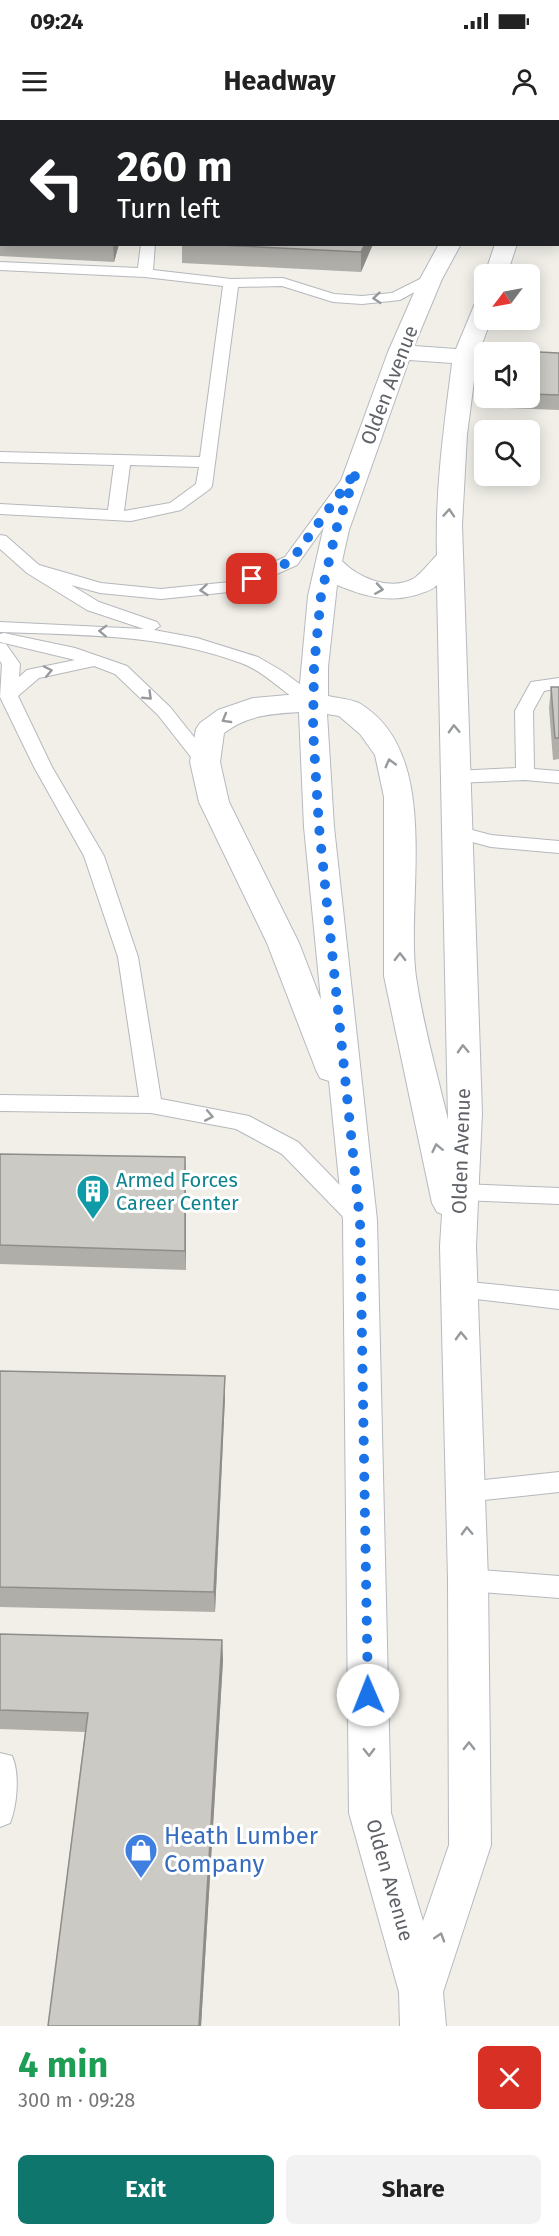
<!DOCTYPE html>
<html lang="en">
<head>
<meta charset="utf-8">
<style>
	:root { --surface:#fff; --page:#f2f2f2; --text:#222; --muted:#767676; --accent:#0f766e }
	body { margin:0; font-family:"Fira Sans",sans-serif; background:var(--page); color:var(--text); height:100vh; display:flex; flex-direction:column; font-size:22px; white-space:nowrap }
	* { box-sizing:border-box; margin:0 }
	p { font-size:20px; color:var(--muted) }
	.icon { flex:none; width:33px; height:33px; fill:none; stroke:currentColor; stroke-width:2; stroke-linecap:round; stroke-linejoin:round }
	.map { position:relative; height:1906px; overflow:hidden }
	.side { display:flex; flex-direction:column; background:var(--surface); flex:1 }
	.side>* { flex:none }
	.banner { position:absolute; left:0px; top:0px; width:560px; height:126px; box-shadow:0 3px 15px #0003; background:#202124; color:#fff; overflow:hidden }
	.needle { width:39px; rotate:238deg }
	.tools { position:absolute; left:474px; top:144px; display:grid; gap:12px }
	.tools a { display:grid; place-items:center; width:66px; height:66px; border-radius:9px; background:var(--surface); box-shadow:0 3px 15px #0003; font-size:30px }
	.pin { position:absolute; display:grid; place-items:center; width:51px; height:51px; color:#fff; margin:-26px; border-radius:12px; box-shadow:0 3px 9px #0006 }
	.me { position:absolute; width:66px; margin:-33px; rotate:359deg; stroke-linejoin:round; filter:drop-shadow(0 0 4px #0008) }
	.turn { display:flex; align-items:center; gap:21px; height:126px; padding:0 18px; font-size:27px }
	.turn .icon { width:78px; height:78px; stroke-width:2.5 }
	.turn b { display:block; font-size:42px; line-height:51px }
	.round { display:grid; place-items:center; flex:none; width:63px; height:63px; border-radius:9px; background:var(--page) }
	.summary { display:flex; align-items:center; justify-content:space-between; height:102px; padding:0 18px }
	h1 { font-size:36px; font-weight:700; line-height:45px; color:#1e9e55 }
	.primary-button { display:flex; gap:12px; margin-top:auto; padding:12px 18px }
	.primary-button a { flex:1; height:69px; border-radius:9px; background:var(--accent); color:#fff; font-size:24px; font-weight:700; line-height:69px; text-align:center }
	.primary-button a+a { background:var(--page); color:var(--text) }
	.status { display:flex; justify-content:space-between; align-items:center; height:42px; padding:0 30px; background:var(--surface); direction:ltr }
	.status svg { height:16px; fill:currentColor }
	header { display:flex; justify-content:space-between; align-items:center; height:78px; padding:0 18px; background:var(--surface); font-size:27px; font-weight:700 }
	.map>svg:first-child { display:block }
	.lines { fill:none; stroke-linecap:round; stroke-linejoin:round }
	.lane-casing { stroke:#b5b8bc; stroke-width:2 }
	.secondary-casing { stroke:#b6babf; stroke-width:2 }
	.lane { fill:#fff; fill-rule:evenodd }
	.secondary { fill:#fff; fill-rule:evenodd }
	.wall { fill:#afaea9 }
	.shaded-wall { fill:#8f8d8a }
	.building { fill:#cccac5; stroke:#8f8d8a; stroke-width:1.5 }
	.oneway { stroke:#979a9d }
	.route { stroke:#1a73e8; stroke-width:10; stroke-dasharray:0 18 }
	.labels { text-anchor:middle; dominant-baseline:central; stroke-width:6; stroke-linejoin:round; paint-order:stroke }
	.street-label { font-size:20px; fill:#5f6368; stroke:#fff }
	.culture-label { font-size:20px; fill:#0d838f; stroke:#fff; text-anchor:start }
	.near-shop-label { font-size:24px; fill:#366cbe; stroke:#fff; text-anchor:start }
</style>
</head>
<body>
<div class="status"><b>09:24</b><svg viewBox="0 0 49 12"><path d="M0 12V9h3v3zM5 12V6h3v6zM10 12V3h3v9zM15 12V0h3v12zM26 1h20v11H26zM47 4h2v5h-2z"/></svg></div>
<header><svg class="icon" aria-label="menu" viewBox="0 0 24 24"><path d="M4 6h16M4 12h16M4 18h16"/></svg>Headway<svg class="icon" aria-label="person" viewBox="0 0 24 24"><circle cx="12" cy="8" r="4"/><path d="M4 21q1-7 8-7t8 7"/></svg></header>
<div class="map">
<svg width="559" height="1906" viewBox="0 0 559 1906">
	<rect width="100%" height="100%" fill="#f1efe8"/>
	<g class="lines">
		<defs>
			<g id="lane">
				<rect x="183" y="0" width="14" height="2"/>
				<polygon points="443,0 457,0 443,2"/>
				<rect x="558" y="47" width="1" height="8"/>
				<path d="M141,124h14l-2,26 78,9 52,-1 51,16 28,2 30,-3 34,-17h10l2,3 -38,21 -38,4 -29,-2 -51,-16 -44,1 -26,199 -2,3 -29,21 -50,11 -131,-7v-10l108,6 6,-45 -114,-3v-10l200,5 23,-171 -78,-9 -145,-7v-8l138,6zM130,345l69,2 -3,17 -26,19 -46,8z"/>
				<path d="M348,357l8,5 -59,83 -58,26 -78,8 -61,-6 -29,-8 28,17 58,20 3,4 -6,4 43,8 61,19 24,14 37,27 3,4 -3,4c-4,1 -8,2 -13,-1 -23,-11 -40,-33 -65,-42 -78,-29 -159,-28 -241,-31v-10l144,7 -57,-19 -60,-37 -27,-24v-14l6,1 33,29 62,18 60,6 69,-7 55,-25 57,-78z"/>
				<polygon points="4,513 75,528 127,546 170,587 214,642 212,646 198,646 158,595 115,554 94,546 39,558 18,576 52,647 104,736 138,837 161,979 249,996 298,1022 368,1094 371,1100 368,1106 360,1108 352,1106 282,1034 236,1009 151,993 0,991 0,975 139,977 118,837 84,736 34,647 0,577 2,544 0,541 0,523 6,524 20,544 19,557 27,550 75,540 0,522 0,514"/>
				<polygon points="559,558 559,568 544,571 533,591 534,649 559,651 559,663 525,660 455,663 448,661 446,657 448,653 455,651 516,648 515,591 531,562"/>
				<polygon points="457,706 491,715 559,721 559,733 491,727 450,716 447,712 450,708"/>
				<polygon points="461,1064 559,1068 559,1084 461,1080 453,1078 450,1072 453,1066"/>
				<polygon points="459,1161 559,1171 559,1189 451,1176 448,1170 451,1164"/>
				<polygon points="559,1352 559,1372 465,1382 456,1379 453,1372 456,1365 465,1362"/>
				<polygon points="468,1449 559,1456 559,1478 468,1471 459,1468 455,1460 459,1452"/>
				<path d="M0,1633l12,3c8,17 5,50 -2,67l-10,4z"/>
			</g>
			<g id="secondary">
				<rect x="504" y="0" width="20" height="2"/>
				<rect x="535" y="0" width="20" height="2"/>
				<path d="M439,124h22l-19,35 -28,67 42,3 20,-48 8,-2v21h7l-14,37 -10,78 -5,90 20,588 -6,133 12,334 3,265 -48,147 3,34h-46l-1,-34 -50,-179 -6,-593 -14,-139 -9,-3 -4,-8 -49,-127 -68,-141 -9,-40 6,-33 4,-6 18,-13 35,-12 46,-4 9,-98 15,-66 65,-178 32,-73zM409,240l43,3c-8,64 -17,127 -15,192 -7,7 -16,19 -24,24 -23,12 -55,-1 -71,-18l7,-31zM337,465c27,11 50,18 79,10 8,-3 15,-4 21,-10l11,535c-11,-47 -25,-95 -32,-143 -11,-81 28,-224 -57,-274 -9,-4 -22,-5 -31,-7v-29zM299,592l5,115 17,173 -22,-57 -70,-141 -9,-40 4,-29c24,-18 46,-19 75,-21zM327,594l12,2 21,18 15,21 9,42v179l48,227 5,9 5,2 -2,32 8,334 1,265 -26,76 -32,-108 -14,-593 -43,-393z"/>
				<polygon points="495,124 517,124 507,154 485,154"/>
			</g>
		</defs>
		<!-- lane casing -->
		<use href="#lane" class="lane-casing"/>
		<!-- secondary casing -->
		<use href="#secondary" class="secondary-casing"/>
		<!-- lane -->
		<use href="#lane" class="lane"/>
		<!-- secondary -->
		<use href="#secondary" class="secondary"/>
	</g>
	<!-- wall -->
	<g class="wall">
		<polygon points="0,0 159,0 159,2 2,2 2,124 119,124 114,142 0,136"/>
		<polygon points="182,124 373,124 361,152 182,143"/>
		<polygon points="530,232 559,233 559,290 485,287 486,278 530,278"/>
		<polygon points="551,567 559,567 559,639 553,640 549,588"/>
		<polygon points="0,1034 185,1037 186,1150 0,1144"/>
		<polygon points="0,1251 225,1277 215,1492 0,1487"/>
		<polygon points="0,1514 222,1520 223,1540 201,1906 48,1906 85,1612 0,1609"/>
	</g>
	<!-- shaded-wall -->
	<g class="shaded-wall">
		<polygon points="113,124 119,124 114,142"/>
		<polygon points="365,124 373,124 361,152 361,132"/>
		<polygon points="185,1037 186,1056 186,1150 185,1131"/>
		<polygon points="225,1256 225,1277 215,1492 214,1472"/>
		<polygon points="222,1520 223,1540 201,1906 199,1906"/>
	</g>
	<!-- building -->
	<g class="building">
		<polygon points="0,0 18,0 18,2 2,2 2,50 0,55"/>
		<rect x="18" y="0" width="134" height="2"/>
		<polygon points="320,0 372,0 376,1 325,2"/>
		<polygon points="2,50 2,116 0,116 0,55"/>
		<polygon points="199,124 365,124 361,132"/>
		<polygon points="500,230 559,233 559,275 530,274 530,232 499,232"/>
		<polygon points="551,567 559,567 559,618 555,618"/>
		<polygon points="0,1034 185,1037 185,1131 0,1125"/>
		<polygon points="0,1251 225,1256 214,1472 0,1467"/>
		<polygon points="0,1514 222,1520 199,1906 48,1906 88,1593 0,1590"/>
	</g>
	<!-- one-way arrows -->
	<defs><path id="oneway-chevron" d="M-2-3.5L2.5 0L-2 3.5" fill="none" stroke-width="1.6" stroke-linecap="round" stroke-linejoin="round" transform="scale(1.5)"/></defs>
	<g class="oneway">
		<use href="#oneway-chevron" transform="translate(377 178) rotate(175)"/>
		<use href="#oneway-chevron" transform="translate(449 393) rotate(-86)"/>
		<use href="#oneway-chevron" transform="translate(379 469) rotate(9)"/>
		<use href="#oneway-chevron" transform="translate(204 470) rotate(175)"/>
		<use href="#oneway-chevron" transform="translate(103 511) rotate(-178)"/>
		<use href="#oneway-chevron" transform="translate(48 551) rotate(-12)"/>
		<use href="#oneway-chevron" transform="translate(148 576) rotate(44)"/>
		<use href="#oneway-chevron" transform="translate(226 599) rotate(150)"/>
		<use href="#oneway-chevron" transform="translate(454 609) rotate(-92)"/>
		<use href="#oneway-chevron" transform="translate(390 643) rotate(-105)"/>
		<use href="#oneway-chevron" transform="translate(400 837) rotate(-90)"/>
		<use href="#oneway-chevron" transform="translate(463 929) rotate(-92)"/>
		<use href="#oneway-chevron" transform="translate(209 996) rotate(11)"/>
		<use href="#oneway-chevron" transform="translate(437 1028) rotate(-102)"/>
		<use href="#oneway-chevron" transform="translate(461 1216) rotate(-92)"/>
		<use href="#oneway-chevron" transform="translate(467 1411) rotate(-92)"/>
		<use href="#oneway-chevron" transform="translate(469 1626) rotate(-90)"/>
		<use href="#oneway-chevron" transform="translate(369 1632) rotate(89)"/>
		<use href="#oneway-chevron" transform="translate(440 1817) rotate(-72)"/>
	</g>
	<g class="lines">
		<!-- route -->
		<polyline class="route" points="252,459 291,441 357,350 336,410 321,476 314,547 313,609 319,707 360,1101 368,1575"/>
	</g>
	<!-- icons -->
	<defs>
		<symbol id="building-pin" viewBox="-11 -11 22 30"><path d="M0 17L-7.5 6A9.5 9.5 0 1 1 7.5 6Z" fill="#0f9aa8" stroke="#fff"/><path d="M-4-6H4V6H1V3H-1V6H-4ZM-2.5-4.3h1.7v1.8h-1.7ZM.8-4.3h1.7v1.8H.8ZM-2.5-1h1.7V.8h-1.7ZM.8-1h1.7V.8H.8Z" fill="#fff"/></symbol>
		<symbol id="shop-pin" viewBox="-11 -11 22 30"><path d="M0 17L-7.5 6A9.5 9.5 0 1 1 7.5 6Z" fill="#3f7fe0" stroke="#fff"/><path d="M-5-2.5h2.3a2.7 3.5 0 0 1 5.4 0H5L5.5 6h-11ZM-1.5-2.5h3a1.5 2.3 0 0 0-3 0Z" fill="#fff"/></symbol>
	</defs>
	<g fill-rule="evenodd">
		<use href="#building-pin" x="74" y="1052" width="38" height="52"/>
		<use href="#shop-pin" x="122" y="1711" width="38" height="52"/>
	</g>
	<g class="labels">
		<!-- street labels -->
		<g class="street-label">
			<text transform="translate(389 265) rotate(-69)">Olden Avenue</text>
			<text transform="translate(461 1031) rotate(-88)">Olden Avenue</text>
			<text transform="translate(390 1760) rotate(74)">Olden Avenue</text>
		</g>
		<!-- culture labels -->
		<g class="culture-label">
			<text x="116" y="1060">Armed Forces<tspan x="116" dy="23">Career Center</tspan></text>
		</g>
		<!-- near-shop labels -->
		<g class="near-shop-label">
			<text x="164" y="1716">Heath Lumber<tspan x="164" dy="28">Company</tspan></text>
		</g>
	</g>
</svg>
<div class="tools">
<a><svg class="needle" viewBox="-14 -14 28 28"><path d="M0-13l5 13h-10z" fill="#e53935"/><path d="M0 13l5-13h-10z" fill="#767676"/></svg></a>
<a><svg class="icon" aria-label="sound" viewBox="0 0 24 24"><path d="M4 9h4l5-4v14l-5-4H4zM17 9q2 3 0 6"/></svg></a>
<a><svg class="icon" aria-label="search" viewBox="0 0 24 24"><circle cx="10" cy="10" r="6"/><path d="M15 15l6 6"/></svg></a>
</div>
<div class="pin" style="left:252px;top:459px;background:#d93025"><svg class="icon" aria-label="arrive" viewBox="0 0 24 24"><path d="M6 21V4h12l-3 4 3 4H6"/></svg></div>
<svg class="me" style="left:368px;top:1575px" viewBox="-20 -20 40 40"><circle r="19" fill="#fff"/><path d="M0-13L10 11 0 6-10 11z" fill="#1a73e8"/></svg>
<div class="banner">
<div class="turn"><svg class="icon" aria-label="left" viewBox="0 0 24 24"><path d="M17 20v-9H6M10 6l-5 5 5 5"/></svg><div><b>260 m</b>Turn left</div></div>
</div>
</div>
<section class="side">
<div class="summary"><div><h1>4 min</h1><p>300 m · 09:28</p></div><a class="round" style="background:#d93025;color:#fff"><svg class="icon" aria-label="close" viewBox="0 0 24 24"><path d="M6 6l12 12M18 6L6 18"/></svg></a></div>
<div class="primary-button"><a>Exit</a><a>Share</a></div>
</section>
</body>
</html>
